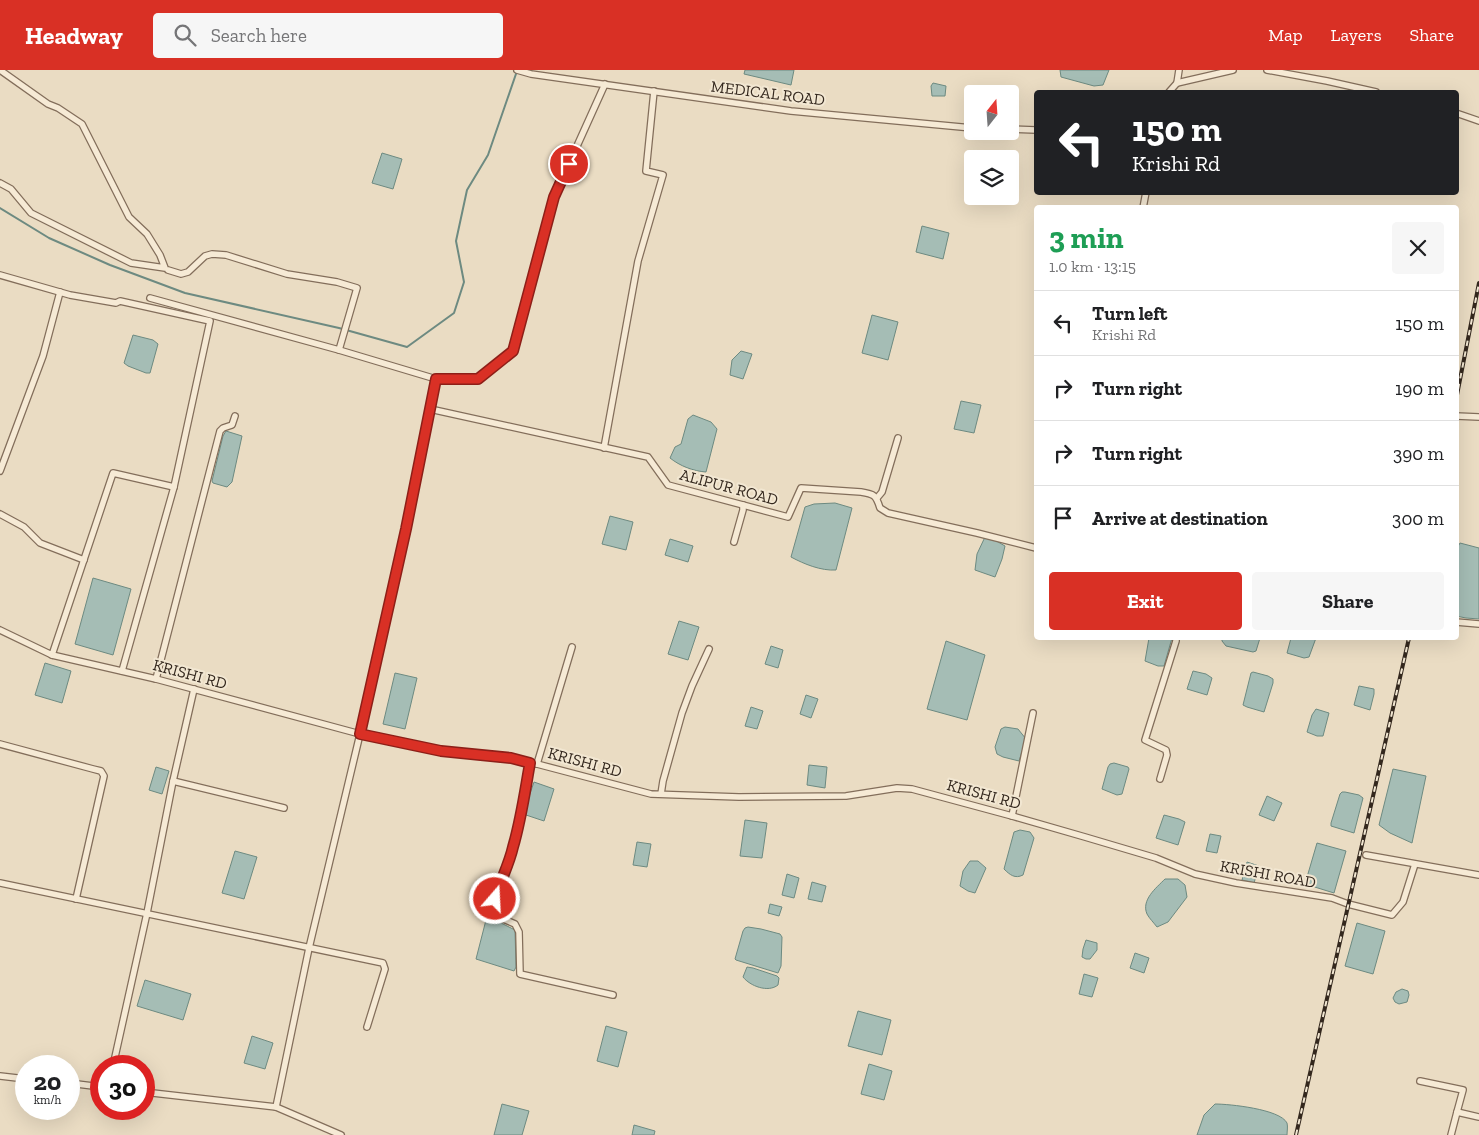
<!DOCTYPE html>
<html lang="en">
<head>
<meta charset="utf-8">
<style>
	:root { --surface:#fff; --page:#f6f6f6; --text:#202124; --muted:#757577; --line:#e0e0e0; --accent:#d93025 }
	body { margin:0; font-family:"Zilla Slab",serif; background:var(--page); color:var(--text); height:100vh; display:flex; flex-direction:column; font-size:19px; white-space:nowrap }
	* { box-sizing:border-box; margin:0 }
	p { font-size:16px; color:var(--muted) }
	.icon { flex:none; width:28px; height:28px; fill:none; stroke:currentColor; stroke-width:2; stroke-linecap:round; stroke-linejoin:round }
	.map { position:relative; flex:1; overflow:hidden }
	.side { position:absolute; left:1034px; top:135px; width:425px; height:435px; display:flex; flex-direction:column; background:var(--surface); border-radius:5px; box-shadow:0 5px 20px #0002 }
	.side>* { flex:none }
	.top-card { position:absolute; left:1034px; top:20px; width:425px; height:105px; border-radius:5px; box-shadow:0 5px 20px #0002; background:#202124; color:#fff; overflow:hidden }
	.needle { width:32px; rotate:17deg }
	.buttons { position:absolute; left:964px; top:15px; display:grid; gap:10px }
	.buttons a { display:grid; place-items:center; width:55px; height:55px; border-radius:5px; background:var(--surface); box-shadow:0 5px 20px #0002; font-size:25px }
	.speed { position:absolute; left:15px; top:985px; display:flex; gap:10px; font-size:25px; font-weight:700; text-align:center }
	.speed>* { display:grid; place-content:center; width:65px; height:65px; border-radius:50%; background:var(--surface); box-shadow:0 5px 20px #0002; line-height:1 }
	.speed small { font-size:12px; font-weight:400 }
	.speed .limit { border:8px solid #d22; background:#fff; color:#111 }
	.pin { position:absolute; display:grid; place-items:center; width:42px; height:42px; color:#fff; margin:-21px; border:2px solid #fff; border-radius:50%; box-shadow:0 1px 5px #0007 }
	.me { position:absolute; width:55px; margin:-28px; rotate:19deg; stroke-linejoin:round; filter:drop-shadow(0 0 4px #0008) }
	.turn { display:flex; align-items:center; gap:18px; height:105px; padding:0 15px; font-size:22px }
	.turn .icon { width:65px; height:65px; stroke-width:2.5 }
	.turn b { display:block; font-size:35px; line-height:42px }
	.round { display:grid; place-items:center; flex:none; width:52px; height:52px; border-radius:5px; background:var(--page) }
	.summary { display:flex; align-items:center; justify-content:space-between; height:85px; padding:0 15px }
	h1 { font-size:30px; font-weight:700; line-height:38px; color:#1e9e55 }
	.button { display:flex; gap:10px; margin-top:auto; padding:10px 15px }
	.button a { flex:1; height:58px; border-radius:5px; background:var(--accent); color:#fff; font-size:20px; font-weight:700; line-height:58px; text-align:center }
	.button a+a { background:var(--page); color:var(--text) }
	ul { padding:0; list-style:none }
	li { display:flex; align-items:center; gap:15px; height:65px; padding:0 15px; border-top:1px solid var(--line) }
	li div { flex:1 }
	li b { display:block; font-size:19px }
	li em { font-style:normal }
	header { display:flex; align-items:center; gap:30px; box-sizing:border-box; height:70px; padding:0 25px; background:var(--accent); color:#fff }
	header strong { font-size:24px }
	nav { display:flex; gap:28px; margin-inline-start:auto; font-size:18px }
	.search { width:350px; height:45px; background:var(--page); display:flex; align-items:center; gap:12px; box-sizing:border-box; padding:0 18px; border-radius:5px; color:var(--muted); font-size:19px }
	.map>svg:first-child { display:block }
	.water { fill:#a5bdb5; stroke:#6d8a81 }
	.lines { fill:none; stroke-linecap:round; stroke-linejoin:round }
	.stream { stroke:#6d8a81; stroke-width:2 }
	.minor-casing { stroke:#836e5b; stroke-width:8 }
	.minor { stroke:#f6ead5; stroke-width:5.5 }
	.rail-casing { stroke:#34281e; stroke-width:4 }
	.rail { stroke:#f2e7d2; stroke-width:2; stroke-dasharray:5.5; stroke-linecap:butt }
	.route-casing { stroke:#8d1f18; stroke-width:12 }
	.route { stroke:#d93025; stroke-width:9 }
	.labels { text-anchor:middle; dominant-baseline:central; stroke-width:4; stroke-linejoin:round; paint-order:stroke }
	.street-label { font-size:16px; fill:#34281e; stroke:#f2e7d2 }
</style>
</head>
<body>
<header>
<strong>Headway</strong>
<div class="search"><svg class="icon" aria-label="search" viewBox="0 0 24 24"><circle cx="10" cy="10" r="6"/><path d="M15 15l6 6"/></svg>Search here</div>
<nav><a>Map</a><a>Layers</a><a>Share</a></nav>
</header>
<div class="map">
<svg width="1479" height="1065" viewBox="0 0 1479 1065">
	<rect width="100%" height="100%" fill="#eadcc3"/>
	<!-- water -->
	<g class="water">
		<polygon points="745,0 794,0 791,15 744,4"/>
		<polygon points="1060,0 1109,0 1103,15 1094,16 1061,7"/>
		<polygon points="933,13 946,16 945,26 932,26 931,16"/>
		<polygon points="382,83 402,89 393,119 372,113"/>
		<polygon points="922,156 949,163 943,189 916,182"/>
		<polygon points="872,245 898,252 888,290 862,283"/>
		<polygon points="133,265 153,270 158,274 150,303 146,303 128,296 124,293"/>
		<polygon points="741,281 752,284 743,309 730,305 732,290"/>
		<polygon points="961,331 981,335 974,363 954,359"/>
		<path d="M693,345l18,7 6,7 -11,43c-13,-1 -26,-6 -36,-14l5,-11 6,-3 7,-25z"/>
		<polygon points="226,361 242,366 232,412 227,417 213,413 212,411 223,366"/>
		<path d="M835,433l17,5 -16,62c-15,1 -32,-6 -45,-13l14,-50 9,-3z"/>
		<polygon points="610,446 633,452 626,480 602,474"/>
		<polygon points="985,467 993,469 1005,476 1002,489 995,507 975,500 977,484"/>
		<polygon points="670,469 693,476 688,492 665,485"/>
		<polygon points="1460,473 1479,478 1479,549 1466,548 1456,546 1456,480"/>
		<polygon points="93,508 131,519 113,585 75,574"/>
		<polygon points="679,551 699,557 688,590 668,584"/>
		<polygon points="1149,568 1172,568 1164,596 1158,596 1145,591"/>
		<polygon points="1222,568 1260,568 1256,581 1253,582 1226,576 1222,571"/>
		<polygon points="1291,568 1316,568 1309,587 1304,588 1287,583"/>
		<polygon points="946,571 985,585 967,650 927,639"/>
		<polygon points="771,576 783,580 778,598 765,594"/>
		<polygon points="45,593 71,601 62,633 35,625"/>
		<polygon points="1193,601 1206,604 1212,608 1207,625 1187,619"/>
		<polygon points="1253,602 1268,606 1273,609 1273,613 1264,642 1247,637 1243,635 1251,603"/>
		<polygon points="395,603 417,608 405,659 383,654"/>
		<polygon points="1359,616 1374,619 1374,624 1370,640 1354,635"/>
		<polygon points="806,625 818,629 811,648 800,644"/>
		<polygon points="751,637 763,641 757,659 745,656"/>
		<polygon points="1316,639 1329,643 1323,666 1317,666 1307,662 1312,645"/>
		<polygon points="1005,657 1018,659 1026,669 1019,691 1003,687 997,684 995,677 1001,659"/>
		<polygon points="1114,693 1128,697 1129,699 1122,724 1117,725 1102,719 1108,697 1110,694"/>
		<polygon points="809,695 827,697 825,718 807,715"/>
		<polygon points="156,697 169,701 162,724 149,720"/>
		<polygon points="1393,699 1426,706 1412,773 1390,763 1379,755"/>
		<polygon points="534,712 554,719 544,751 523,744"/>
		<polygon points="1345,722 1359,725 1363,728 1354,763 1331,756 1331,753 1340,724 1342,722"/>
		<polygon points="1267,726 1282,733 1274,751 1259,745"/>
		<polygon points="1164,745 1179,749 1185,752 1178,775 1156,768"/>
		<polygon points="745,750 767,753 762,788 740,786"/>
		<path d="M1020,760l10,2 4,6 -11,37c-8,4 -13,0 -19,-6l10,-37z"/>
		<polygon points="1210,764 1221,766 1217,783 1206,781"/>
		<polygon points="637,772 651,774 647,797 633,795"/>
		<polygon points="1317,773 1346,781 1334,823 1305,814"/>
		<polygon points="235,781 257,787 244,829 222,823"/>
		<polygon points="970,791 978,791 986,798 975,823 968,821 960,816 963,801"/>
		<polygon points="1247,792 1259,796 1254,813 1242,810"/>
		<polygon points="787,804 799,808 794,828 782,825"/>
		<path d="M1165,809h13l7,6 2,12 -19,25 -11,5c-3,-4 -8,-9 -10,-13 -6,-14 9,-26 18,-35z"/>
		<polygon points="812,812 826,816 822,832 808,829"/>
		<polygon points="770,834 782,837 779,846 768,843"/>
		<polygon points="486,850 501,853 515,860 516,897 514,901 476,889"/>
		<polygon points="1357,853 1385,861 1373,904 1345,896"/>
		<polygon points="748,857 761,859 780,864 782,867 781,896 778,903 736,890 735,889 743,861 745,858"/>
		<polygon points="1086,870 1097,873 1097,880 1090,889 1086,889 1082,887 1083,879"/>
		<polygon points="1135,883 1149,888 1144,903 1130,898"/>
		<path d="M747,897l6,1 24,8 2,2 -1,7c-10,8 -28,1 -35,-8z"/>
		<polygon points="1084,904 1098,908 1092,927 1079,924"/>
		<polygon points="145,910 191,924 183,950 137,936"/>
		<polygon points="1402,919 1408,921 1409,925 1407,932 1399,934 1395,932 1393,928 1396,922"/>
		<polygon points="858,941 891,950 882,985 848,976"/>
		<polygon points="606,956 627,962 618,997 597,991"/>
		<polygon points="252,966 273,973 265,999 244,993"/>
		<polygon points="869,994 892,1001 884,1030 861,1024"/>
		<polygon points="502,1034 529,1041 522,1065 494,1065"/>
		<path d="M1215,1034c14,0 65,5 72,19 1,4 0,8 0,12h-90l7,-20z"/>
		<polygon points="634,1055 655,1061 654,1065 632,1065"/>
	</g>
	<g class="lines">
		<!-- stream -->
		<polyline class="stream" points="0,138 49,168 110,195 185,223 339,258 407,277 454,243 464,212 456,171 467,120 488,85 517,1"/>
		<defs>
			<g id="minor">
				<polyline points="0,0 48,34 58,38 82,54 129,147 147,164 160,185 165,198 131,193 31,143 11,119 0,113"/>
				<polyline points="517,0 531,4 791,41 972,58"/>
				<polyline points="1267,0 1327,11 1376,22"/>
				<polyline points="1177,13 1179,0"/>
				<polyline points="1169,22 1177,13 1233,0"/>
				<polyline points="1456,43 1479,51"/>
				<polyline points="1010,59 1036,60"/>
				<polyline points="1143,138 1146,122"/>
				<polyline points="168,200 181,204 188,202 205,186 212,184 226,185 287,204 337,212 357,218 339,280"/>
				<polyline points="0,205 70,225 116,233 120,231 210,251 174,417 122,601"/>
				<polyline points="150,228 339,280 436,309 406,459 360,664 309,878 276,1037"/>
				<polyline points="436,309 479,309 513,281 554,127 605,14"/>
				<path d="M430,339l218,48 20,28 120,32 13,-29 60,4c13,2 15,3 19,16l8,5 89,20 59,15"/>
				<polyline points="1456,346 1479,347"/>
				<polyline points="604,378 638,191 663,105 646,101 654,21"/>
				<polyline points="0,401 43,286 60,222"/>
				<polyline points="877,428 882,422 898,368"/>
				<polyline points="0,444 24,457 40,473 84,490"/>
				<polyline points="734,472 743,440 743,435"/>
				<polyline points="1456,552 1479,554"/>
				<polyline points="0,560 52,585 113,403 174,417"/>
				<polyline points="52,585 156,609 360,664 441,681 511,688 537,694 651,724 739,727 846,726 897,718 912,719 1012,746 1085,767 1156,788 1195,804 1236,813 1332,828 1348,834 1392,845 1403,832 1415,794"/>
				<polyline points="156,609 220,361 223,358 232,355 235,346"/>
				<polyline points="0,674 93,699 101,701 104,706 76,829"/>
				<polyline points="530,693 514,777 507,799 499,814 492,844 515,854 519,862 520,904 613,925"/>
				<polyline points="537,694 572,577"/>
				<polyline points="1160,709 1167,685 1166,680 1145,670 1176,571 1176,568"/>
				<polyline points="173,711 284,738"/>
				<polyline points="661,724 663,711 682,643 692,616 709,579"/>
				<polyline points="1012,746 1033,643"/>
				<polyline points="1366,785 1479,805"/>
				<polyline points="0,813 383,893 385,899 367,957"/>
				<polyline points="113,996 147,843 173,711 194,619"/>
				<polyline points="0,1006 26,1009"/>
				<polyline points="1420,1011 1463,1020 1457,1042"/>
				<polyline points="69,1013 101,1017"/>
				<polyline points="144,1022 276,1037 341,1065"/>
				<polyline points="1451,1065 1457,1042 1479,1047"/>
			</g>
		</defs>
		<!-- minor casing -->
		<use href="#minor" class="minor-casing"/>
		<!-- minor -->
		<use href="#minor" class="minor"/>
		<defs>
			<g id="rail">
				<polyline points="1456,330 1479,213"/>
				<polyline points="1296,1065 1409,568"/>
			</g>
		</defs>
		<!-- rail casing -->
		<use href="#rail" class="rail-casing"/>
		<!-- rail -->
		<use href="#rail" class="rail"/>
	</g>
	<g class="lines">
		<defs>
			<path id="route" d="M495,829c5,-18 14,-34 18,-52 8,-27 12,-56 17,-84l-19,-5 -70,-7 -81,-17 46,-205 30,-150h42l35,-28 41,-154 15,-33"/>
		</defs>
		<!-- route casing -->
		<use href="#route" class="route-casing"/>
		<!-- route -->
		<use href="#route" class="route"/>
	</g>
	<g class="labels">
		<!-- street labels -->
		<g class="street-label">
			<text transform="translate(768 23) rotate(7)">MEDICAL ROAD</text>
			<text transform="translate(729 417) rotate(15)">ALIPUR ROAD</text>
			<text transform="translate(190 604) rotate(15)">KRISHI RD</text>
			<text transform="translate(585 692) rotate(15)">KRISHI RD</text>
			<text transform="translate(984 724) rotate(15)">KRISHI RD</text>
			<text transform="translate(1268 804) rotate(10)">KRISHI ROAD</text>
		</g>
	</g>
</svg>
<div class="buttons">
<a><svg class="needle" viewBox="-14 -14 28 28"><path d="M0-13l5 13h-10z" fill="#e53935"/><path d="M0 13l5-13h-10z" fill="#757577"/></svg></a>
<a><svg class="icon" aria-label="layers" viewBox="0 0 24 24"><path d="M12 4l9 5-9 5-9-5zM3 14l9 5 9-5"/></svg></a>
</div>
<div class="speed"><div>20<small>km/h</small></div><div class="limit">30</div></div>
<div class="pin" style="left:569px;top:94px;background:#d93025"><svg class="icon" aria-label="arrive" viewBox="0 0 24 24"><path d="M6 21V4h12l-3 4 3 4H6"/></svg></div>
<svg class="me" style="left:495px;top:829px" viewBox="-20 -20 40 40"><circle r="17" fill="#d93025" stroke="#fff" stroke-width="3"/><path d="M0-11L8 9 0 5-8 9z" fill="#fff"/></svg>
<div class="top-card">
<div class="turn"><svg class="icon" aria-label="left" viewBox="0 0 24 24"><path d="M17 20v-9H6M10 6l-5 5 5 5"/></svg><div><b>150 m</b>Krishi Rd</div></div>
</div>
<section class="side">
<div class="summary"><div><h1>3 min</h1><p>1.0 km · 13:15</p></div><a class="round"><svg class="icon" aria-label="close" viewBox="0 0 24 24"><path d="M6 6l12 12M18 6L6 18"/></svg></a></div>
<ul>
<li><svg class="icon" aria-label="left" viewBox="0 0 24 24"><path d="M17 20v-9H6M10 6l-5 5 5 5"/></svg><div><b>Turn left</b><p>Krishi Rd</p></div><em>150 m</em></li>
<li><svg class="icon" aria-label="right" viewBox="0 0 24 24"><path d="M7 20v-9h11M14 6l5 5-5 5"/></svg><div><b>Turn right</b></div><em>190 m</em></li>
<li><svg class="icon" aria-label="right" viewBox="0 0 24 24"><path d="M7 20v-9h11M14 6l5 5-5 5"/></svg><div><b>Turn right</b></div><em>390 m</em></li>
<li><svg class="icon" aria-label="arrive" viewBox="0 0 24 24"><path d="M6 21V4h12l-3 4 3 4H6"/></svg><div><b>Arrive at destination</b></div><em>300 m</em></li>
</ul>
<div class="button"><a>Exit</a><a>Share</a></div>
</section>
</div>
</body>
</html>
